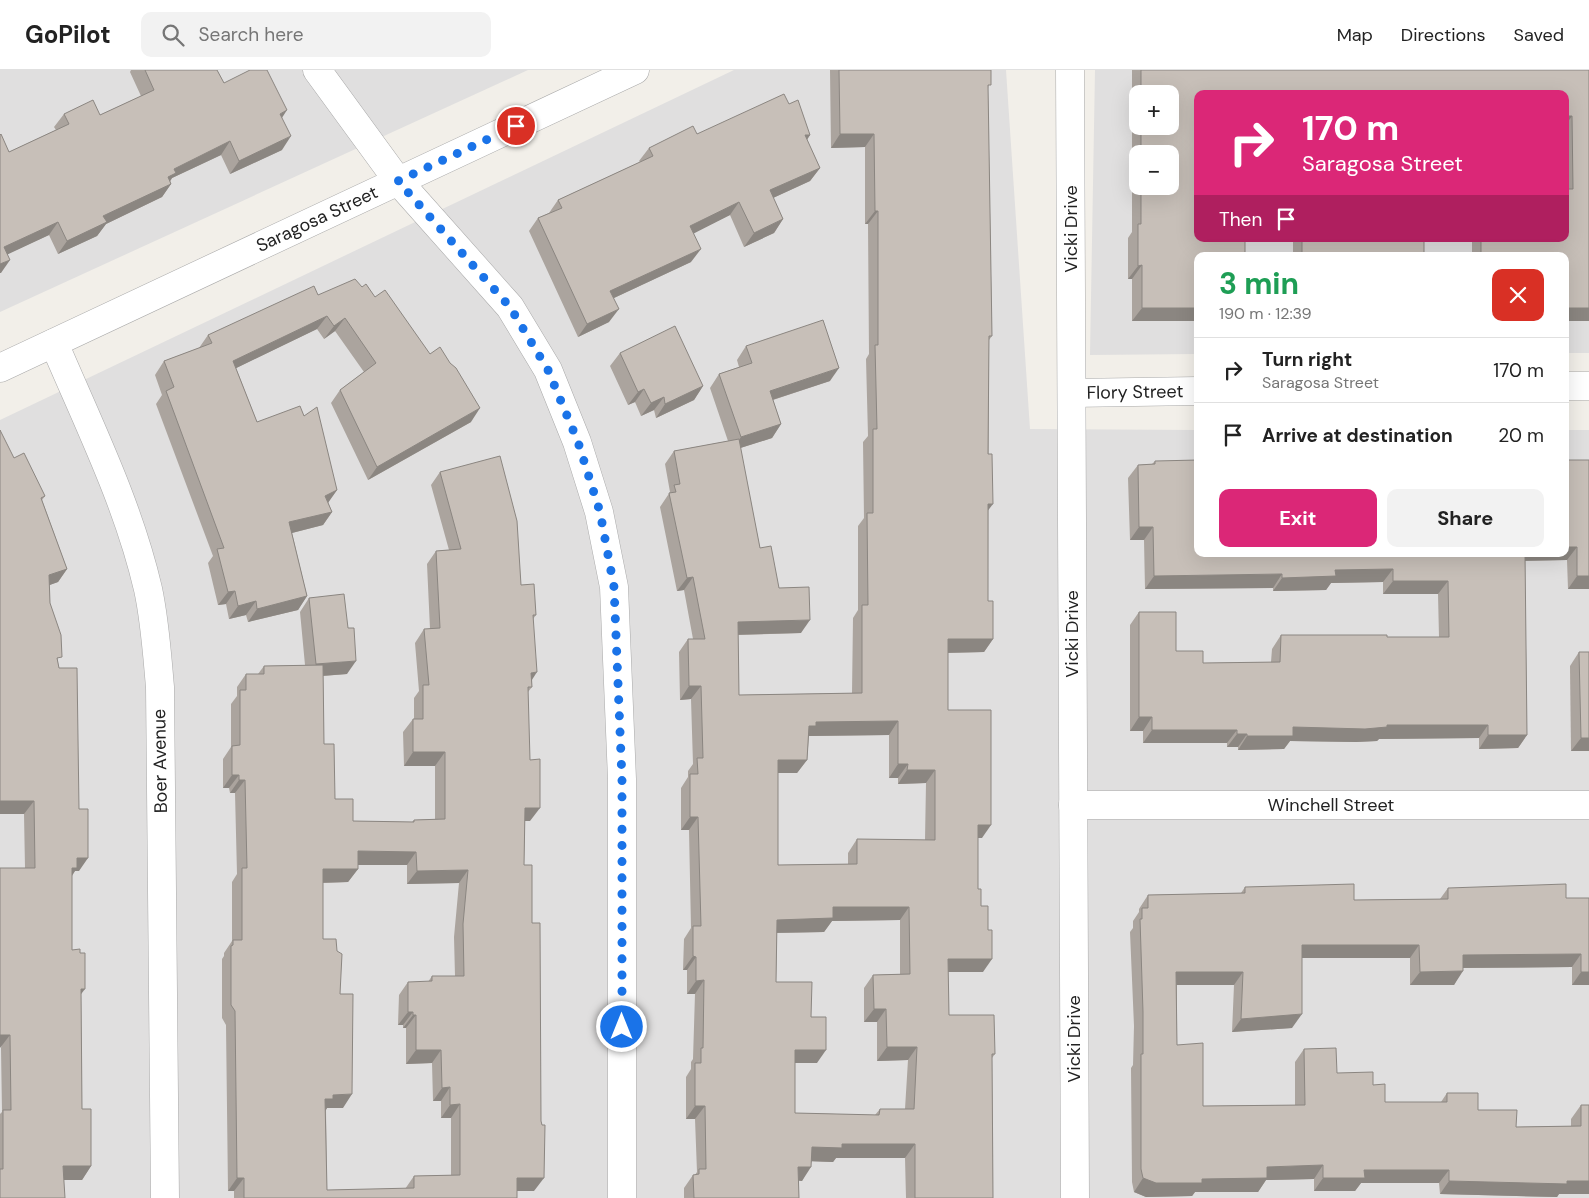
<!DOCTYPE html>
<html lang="en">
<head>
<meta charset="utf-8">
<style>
	:root { --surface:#fff; --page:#f2f2f2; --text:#222; --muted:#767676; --line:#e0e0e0; --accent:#db2777 }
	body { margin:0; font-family:"DM Sans",sans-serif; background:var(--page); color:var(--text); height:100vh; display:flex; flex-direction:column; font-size:19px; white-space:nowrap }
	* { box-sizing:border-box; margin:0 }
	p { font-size:16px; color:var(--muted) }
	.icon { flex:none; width:28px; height:28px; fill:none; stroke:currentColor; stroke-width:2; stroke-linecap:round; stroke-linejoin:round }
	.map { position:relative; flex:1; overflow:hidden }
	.details { position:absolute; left:1194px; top:182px; width:375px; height:305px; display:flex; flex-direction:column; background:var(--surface); border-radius:10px; box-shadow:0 5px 20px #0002 }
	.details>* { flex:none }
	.hud { position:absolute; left:1194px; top:20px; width:375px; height:152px; border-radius:10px; box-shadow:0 5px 20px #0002; background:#db2777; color:#fff; overflow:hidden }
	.fabs { position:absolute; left:1129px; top:15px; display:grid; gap:10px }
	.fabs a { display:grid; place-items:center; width:50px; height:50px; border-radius:10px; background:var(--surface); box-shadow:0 5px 20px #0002; font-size:25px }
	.pin { position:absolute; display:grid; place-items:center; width:42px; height:42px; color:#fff; margin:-21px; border:2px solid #fff; border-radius:50%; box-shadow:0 1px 5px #0007 }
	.me { position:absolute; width:55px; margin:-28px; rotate:0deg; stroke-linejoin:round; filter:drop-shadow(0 0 4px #0008) }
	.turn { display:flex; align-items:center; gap:18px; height:105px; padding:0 25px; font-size:22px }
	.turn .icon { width:65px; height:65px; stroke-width:2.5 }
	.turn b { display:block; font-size:35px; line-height:42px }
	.then { display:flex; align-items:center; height:48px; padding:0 25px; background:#0003; gap:10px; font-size:19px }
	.round { display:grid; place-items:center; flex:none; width:52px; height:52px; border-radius:10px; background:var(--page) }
	.headline { display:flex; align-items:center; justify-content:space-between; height:85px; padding:0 25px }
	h1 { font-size:30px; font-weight:700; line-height:38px; color:#1e9e55 }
	.action { display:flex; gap:10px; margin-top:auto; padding:10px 25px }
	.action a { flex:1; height:58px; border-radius:10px; background:var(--accent); color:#fff; font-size:20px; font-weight:700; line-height:58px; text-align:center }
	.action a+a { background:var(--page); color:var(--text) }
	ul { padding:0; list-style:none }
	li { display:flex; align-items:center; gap:15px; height:65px; padding:0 25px; border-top:1px solid var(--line) }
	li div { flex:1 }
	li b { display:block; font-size:19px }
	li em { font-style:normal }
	header { display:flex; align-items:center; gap:30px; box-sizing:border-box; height:70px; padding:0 25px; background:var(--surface); border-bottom:1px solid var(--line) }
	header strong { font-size:24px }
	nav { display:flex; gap:28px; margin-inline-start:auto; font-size:18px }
	.search { width:350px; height:45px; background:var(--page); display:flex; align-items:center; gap:12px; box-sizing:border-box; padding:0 18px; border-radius:10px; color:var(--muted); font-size:19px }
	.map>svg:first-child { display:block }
	.residential { fill:#e0dfdf; fill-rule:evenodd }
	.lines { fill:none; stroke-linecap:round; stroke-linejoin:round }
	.minor-casing { stroke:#a9a9a9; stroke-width:29 }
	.minor { stroke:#fff; stroke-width:28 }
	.wall { fill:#aba49e; fill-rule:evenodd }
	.shaded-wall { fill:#8b8681 }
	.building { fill:#c7bfb8; stroke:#8b8681; fill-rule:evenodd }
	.route { stroke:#1a73e8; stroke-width:9; stroke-dasharray:0 16.2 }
	.labels { text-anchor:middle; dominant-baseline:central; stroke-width:4; stroke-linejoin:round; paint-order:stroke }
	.street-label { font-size:18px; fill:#222; stroke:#fff }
</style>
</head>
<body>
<header>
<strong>GoPilot</strong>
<div class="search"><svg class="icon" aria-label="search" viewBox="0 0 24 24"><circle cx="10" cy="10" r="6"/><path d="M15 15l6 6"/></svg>Search here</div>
<nav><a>Map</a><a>Directions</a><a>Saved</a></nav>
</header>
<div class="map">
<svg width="1589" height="1128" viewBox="0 0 1589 1128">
	<rect width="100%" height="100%" fill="#f2efe9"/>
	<!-- residential -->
	<g class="residential">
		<polygon points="0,0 528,0 0,242"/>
		<polygon points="734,0 1006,0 1030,359 1197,360 1198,484 1565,484 1565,360 1589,360 1589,1128 0,1128 0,350"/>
		<path d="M1095,0h494v283h-24v-97h-367l-1,98 -107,1zM1138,24h32v32h-32zM1198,24h367v145h-367zM1138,84h32v32h-32z"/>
	</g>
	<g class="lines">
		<defs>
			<g id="minor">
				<polyline points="317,0 398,111 510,237 548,300 577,372 599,442 614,517 622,709 622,1128"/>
				<polyline points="1070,0 1075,1128"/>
				<path d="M54,273c34,80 74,160 94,246 7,32 9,65 12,98l5,511"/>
				<polyline points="0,298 635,0"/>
				<polyline points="1565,316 1589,316"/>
				<polyline points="1072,323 1198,321"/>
				<polyline points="1073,735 1589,735"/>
			</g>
		</defs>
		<!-- minor casing -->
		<use href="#minor" class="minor-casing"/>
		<!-- minor -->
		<use href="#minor" class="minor"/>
	</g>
	<!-- wall -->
	<g class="wall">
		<polygon points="131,0 217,0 224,13 282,48 282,80 230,104 221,85 172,108 170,112 171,114 162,127 106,154 97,166 58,184 49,165 7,184 0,203 0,65 9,82 56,60 54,57 64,44 100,45 141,26 130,2"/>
		<path d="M830,0h161l-3,19 4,247 -3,4 -1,261 5,38 -9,13 -36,1v57l34,128h-4v51l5,83h-35l1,43 46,39 -3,4 1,140h-87l-1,-40h-69l-3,4 -21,-1 -10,20 -4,-1 1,18h-115v-10l9,-13h2l2,-3 -2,-53h-9v-42l5,-8v-7l2,-3 2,-65h-8v-24h-4l1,-31 7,-11 -2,-98h-8v-42l7,-11v-6l5,-7 -2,-65 -11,1 -1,-48 9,-13h5l-9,-49 -7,1 -17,-84 10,-15 -5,-28 9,-13 54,-10 -18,-53 9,-14 20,-7 -2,-7 9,-14 84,35 -57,19 8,24 -9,14 -32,10 20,100 41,85 -63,2 1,60 113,-2 1,-75 5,-8v-84l6,-8 -1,-76 5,-6 -2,-77 3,-5 -1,-130h-3v-77l-34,1zM889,665v43h9v6l28,-1 -1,57 -68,-1 -9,14v11l-70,1v-92h19l10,-13 2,-24zM900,850v54l-27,1 -9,13v34h13v39l31,-1 -3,49h-25l-5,6 -80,-2v-50h22l-6,-46 -35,-35 1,-49 47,-1 8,-11z"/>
		<path d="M1132,0h457l-24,186h-93v-17h93v-145h-367v227h-66v-42h-4v-41l4,-6zM1138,24h32v32h-32zM1138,84h32v32h-32z"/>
		<polygon points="789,34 810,65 807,70 820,98 810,111 773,128 783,149 774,163 744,177 730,145 693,163 691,192 614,228 609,252 578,267 529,161 538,148 549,143 558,130 640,92 639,91 649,78 697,64"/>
		<rect x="1293" y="169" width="131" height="17"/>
		<polygon points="362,217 471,352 368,410 331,333 340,320 364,302 335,261 324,269 317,259 236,298 257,352 304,346 337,420 328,432 332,442 323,455 292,463 307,526 298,540 248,552 246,545 229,549 226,534 218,535 208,493 213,486 156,334 162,325 155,305 164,291 199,278 208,265 318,225"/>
		<polygon points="620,283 703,316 694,330 656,348 654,340 641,346 635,332 628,335 610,296"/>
		<polygon points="14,388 45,426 42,430 67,499 58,512 49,515 50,533 58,592 79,801 75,801 72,806 72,880 81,925 82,1039 91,1096 82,1110 64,1110 0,1128 0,1044 2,1042 1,978 25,798 24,744"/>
		<polygon points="1589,390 1589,519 1568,519 1567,490 1525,491 1527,665 1518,678 1479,679 1479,668 1379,669 1377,671 1356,672 1290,671 1284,679 1238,680 1238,677 1227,677 1227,673 1143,673 1143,661 1130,661 1130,555 1139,542 1176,581 1203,593 1271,592 1272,579 1281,565 1387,567 1439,567 1438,524 1383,524 1383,512 1331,513 1326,520 1273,521 1273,518 1145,519 1144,470 1130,470 1128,408 1138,395 1152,394 1155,391 1198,484"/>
		<path d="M440,402l81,113 15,30 -3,4 -1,68 -4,5 2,129h-5l-1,44 8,58 2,268h-17v7h-283v-7h-6l-2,-166 -4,-7v-59l2,-3v-3l8,-12v-59l5,-8 -2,-81h-5l-1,-5h-6v-29l8,-12v-43l6,-8v-9l9,-13h12l6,-8 41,-1 -5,-53 9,-14 38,76 -24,2 1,68 11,55 18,22 59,1 2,-2 21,-1v-53h-31l-1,-34 10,-13h1v-21l5,-7 -4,-48 9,-14h6l-3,-65 9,-13 13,-1 -18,-65zM358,795h49v19l52,-1 -5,54 1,39h-23l-4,6h-20l-9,13 -1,30h5v3h3v36l26,-1 1,38h8v17h10v57l-37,1 -9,13 -78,1 -1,-80 1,-2h16l-3,-114 -3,-43 -14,-12v-56l25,-1 10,-13z"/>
		<polygon points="1579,582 1589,681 1571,681 1570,596"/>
		<polygon points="1245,817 1354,830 1440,829 1448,818 1566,828 1589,828 1589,915 1572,915 1572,897 1463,898 1454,915 1410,915 1410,888 1302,888 1292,958 1232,962 1234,915 1177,915 1177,975 1203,1036 1295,1035 1295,992 1304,979 1337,1003 1373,1015 1385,1032 1441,1032 1447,1023 1478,1040 1516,1057 1571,1056 1571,1049 1581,1035 1589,1035 1559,1124 1557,1127 1440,1124 1439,1113 1361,1113 1355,1121 1314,1121 1314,1109 1266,1110 1258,1122 1195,1122 1192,1126 1146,1127 1134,1122 1132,1112 1131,998 1133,995 1134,956 1130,862 1133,858 1133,851 1139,842 1139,839 1148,825 1241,823"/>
	</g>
	<!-- shaded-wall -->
	<g class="shaded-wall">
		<polygon points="287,40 278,54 280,44"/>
		<polygon points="1565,46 1572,46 1565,56"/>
		<polygon points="840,64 874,64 865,77 831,78"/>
		<polygon points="805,65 810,65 801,78"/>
		<polygon points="291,66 282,80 230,104 239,91"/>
		<polygon points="230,71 221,85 172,108 167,115 171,114 162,127 106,154 97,166 58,184 67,171 174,99"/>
		<polygon points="820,98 810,111 760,134 770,120"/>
		<polygon points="739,132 730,145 681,170 690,156"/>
		<polygon points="875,141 878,141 868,154 865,154"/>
		<polygon points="783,149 774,163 744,177 754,163"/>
		<polygon points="58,152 49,165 0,188 4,177"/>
		<polygon points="701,179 691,192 601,234 610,221"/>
		<polygon points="10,190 1,203 0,203 0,194"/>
		<polygon points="1142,195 1132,209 1128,209 1138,196"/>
		<polygon points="1142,238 1198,238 1198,251 1132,251"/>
		<rect x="1565" y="238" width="24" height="13"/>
		<polygon points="619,239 609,252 578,267 587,254"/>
		<polygon points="327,246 317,259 224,304 233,291"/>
		<polygon points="345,248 335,261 324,269 334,256"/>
		<polygon points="839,298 830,311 760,334 770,321"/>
		<polygon points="703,316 694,330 656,348 665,334"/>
		<polygon points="644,319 635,332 628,335 638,322"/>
		<polygon points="664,327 654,340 641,346 651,333"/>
		<polygon points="480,338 471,352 368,410 377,397"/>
		<polygon points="781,354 772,368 731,381 741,367"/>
		<polygon points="337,420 328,433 325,426"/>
		<polygon points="988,434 993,434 983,447"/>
		<polygon points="332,442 323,455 280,466 289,452"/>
		<polygon points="1139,457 1153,457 1144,470 1130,470"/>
		<polygon points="1565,477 1577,477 1567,490 1515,491 1520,484 1565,484"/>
		<polygon points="67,499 58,512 39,519 49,505"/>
		<polygon points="1393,499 1383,512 1331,513 1326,520 1273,521 1282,508 1335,500"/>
		<polygon points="1282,504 1273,518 1145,519 1154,506"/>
		<polygon points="1577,506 1589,506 1589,519 1568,519"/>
		<polygon points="693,507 684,520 677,521 687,508"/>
		<polygon points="1393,511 1448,511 1438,524 1383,524"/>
		<polygon points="235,521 226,534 218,535 228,522"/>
		<polygon points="307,526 298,540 248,552 257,539"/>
		<polygon points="256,531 246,545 229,549 238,536"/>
		<polygon points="810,550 801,563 729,565 738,552"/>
		<polygon points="948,569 993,569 984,582 939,583"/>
		<polygon points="356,591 347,604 307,607 316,594"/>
		<polygon points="537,602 528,616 531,603"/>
		<polygon points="689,616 701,616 691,629 680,630"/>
		<polygon points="1139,647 1152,647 1143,661 1130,661"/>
		<polygon points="898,651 889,665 809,666 806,669 809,656 816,652"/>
		<polygon points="1387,655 1488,655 1479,668 1379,669 1377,671 1356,672 1290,671 1284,679 1238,680 1247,666 1293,657"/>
		<polygon points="1152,660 1237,660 1227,673 1143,673"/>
		<polygon points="1237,664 1247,664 1238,677 1227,677"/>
		<polygon points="1488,665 1527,665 1518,678 1479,679"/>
		<polygon points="1581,668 1589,668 1589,681 1571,681"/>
		<polygon points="413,682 445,682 435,696 404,696"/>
		<polygon points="778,690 807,690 797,703 769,703"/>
		<polygon points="898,694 908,694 898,708 889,708"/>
		<polygon points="907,700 935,700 926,713 898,714"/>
		<polygon points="232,705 239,705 229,718 223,718"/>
		<polygon points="239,710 245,710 235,723 230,723"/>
		<polygon points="0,731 34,731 24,744 0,744"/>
		<polygon points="525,738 540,738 530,751 516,751"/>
		<polygon points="690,747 698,747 689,760 681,760"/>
		<polygon points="978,755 991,755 982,768 969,768"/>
		<polygon points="358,781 416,782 407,795 348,795"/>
		<polygon points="77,788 88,788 79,801 75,801 68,811 62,811"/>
		<polygon points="323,799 358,799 348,812 314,813"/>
		<polygon points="468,800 459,813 407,814 417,801"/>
		<polygon points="833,837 909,837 900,850 832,851 824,862 768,863 777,850"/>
		<polygon points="1302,875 1419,875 1410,888 1292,888"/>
		<polygon points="1581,884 1572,897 1453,898 1463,885"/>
		<polygon points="693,886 696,887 687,900 683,900"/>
		<polygon points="948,889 992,889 983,902 939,902"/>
		<polygon points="1463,901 1454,915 1410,915 1420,902"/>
		<polygon points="1176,902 1243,902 1234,915 1167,915"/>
		<polygon points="1581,902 1589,902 1589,915 1572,915"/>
		<polygon points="704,910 695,924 687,924 696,911"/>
		<polygon points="81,919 85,919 75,932"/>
		<polygon points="874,939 886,939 877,952 864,952"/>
		<polygon points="408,942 413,942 403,955 398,955"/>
		<polygon points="1302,944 1292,958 1232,962 1241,949"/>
		<polygon points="413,945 416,945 406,958 403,958"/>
		<polygon points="0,965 10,965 0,978"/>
		<polygon points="887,977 917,977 908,990 877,991"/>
		<polygon points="416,980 441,980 432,993 406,994"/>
		<polygon points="795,980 826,980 817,993 786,993"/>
		<polygon points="450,1017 441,1031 433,1031 442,1018"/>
		<polygon points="352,1024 343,1038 327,1038 324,1043 325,1029 333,1025"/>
		<polygon points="460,1034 451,1048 441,1048 450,1035"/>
		<polygon points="695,1036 705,1036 695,1049 686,1049"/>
		<polygon points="842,1074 915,1074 905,1088 836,1088 833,1092 802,1091 812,1077"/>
		<polygon points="1323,1095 1314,1109 1266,1110 1258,1122 1195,1122 1192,1126 1146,1127 1134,1122 1143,1108 1202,1109 1267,1097"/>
		<polygon points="63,1096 91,1096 82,1110 54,1110"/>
		<polygon points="798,1097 811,1097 802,1111 789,1110"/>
		<polygon points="1364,1100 1449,1100 1439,1113 1361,1113 1355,1121 1314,1121 1323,1108"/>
		<polygon points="237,1108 244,1108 234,1121 228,1121"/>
		<polygon points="517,1108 544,1108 534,1121 508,1121"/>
		<polygon points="1449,1111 1589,1111 1589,1124 1559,1124 1557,1127 1440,1124"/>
	</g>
	<!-- building -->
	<g class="building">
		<polygon points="145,0 217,0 224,13 250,0 267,0 287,40 280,44 291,66 239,91 230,71 174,99 176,103 168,107 171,114 103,146 107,152 67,171 58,152 4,177 10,190 0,194 0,65 1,64 9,82 69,54 64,44 93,30 100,45 154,20"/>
		<path d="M839,0h152v15h-3l4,251h-3l-1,118h4l1,50h-5v97h5v38h-45v71h43v115h-13v64h3v17h7v24h4v29h-44l1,56h45l1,39h-3l1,144h-78v-54h-73v4l-30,-1 -1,20h-13l1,31h-105l-1,-23 6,-1v-5h7l-1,-63h-10v-43h6v-15h2l1,-68 -8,1v-24l-3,-1v-30h8l-3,-109h-8v-43h8l-1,-16h6l-2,-72h-12l-1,-47h17l-12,-62 -6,1 -18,-85 7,-1 -2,-7 6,-1 -6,-33 65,-12 21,109 11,-2 8,42 30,-1 1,33 -72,2 1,73 123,-2v-88h6l-1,-92h6v-84h4l-2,-84h3v-134h-3l-1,-77h-34zM898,651v43h10l-1,6h28v70l-78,-1v25l-79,1v-105h29l2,-34h7v-4zM833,837h76l1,67 -37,1 1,34h12l1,38h30l-3,62h-34l-1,6 -84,-2v-63h31v-33h-15l1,-35h-36l1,-62 56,-2z"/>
		<polygon points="1141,0 1589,0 1589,238 1565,238 1565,186 1481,186 1481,169 1565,169 1565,119 1573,119 1572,46 1565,46 1565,24 1198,24 1198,169 1245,169 1245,186 1198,186 1198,238 1142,238 1142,195 1138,196 1138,154 1141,154 1141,116 1170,116 1170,84 1141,84 1141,56 1170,56 1170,24 1141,24"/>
		<polygon points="784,24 789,34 798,30 810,65 805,65 820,98 770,120 783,149 754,163 739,132 690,156 701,179 610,221 619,239 587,254 538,148 562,138 558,130 653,86 649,78 693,56 697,64"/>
		<rect x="1302" y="169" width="122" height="17"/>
		<polygon points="355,209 362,217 366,214 375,227 385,220 430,284 440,277 450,293 456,298 480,338 377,397 340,320 376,293 345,248 334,256 327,246 233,291 257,352 300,336 304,346 317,337 337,420 325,426 332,442 289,452 307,526 257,539 256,531 238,536 235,521 228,522 217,479 224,478 166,321 174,317 164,291 212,273 208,265 314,216 318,225"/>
		<polygon points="823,250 839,298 770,321 781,354 741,367 719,304 752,293 746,276"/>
		<polygon points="675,256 703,316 665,334 664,327 651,333 644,319 638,322 620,283"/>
		<polygon points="0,360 14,388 24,383 45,426 41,428 67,499 49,505 50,533 61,565 62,587 57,588 59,598 77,598 79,739 88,739 88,788 77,788 77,798 72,798 72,880 80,879 80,883 85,883 85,919 81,919 82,1039 91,1039 91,1096 63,1096 65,1128 0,1128 0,1099 3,1099 3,1040 11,1040 10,965 0,965 0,798 35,798 34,731 0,731"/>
		<path d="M500,386l17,65 4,64 13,-1 2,31h-3l4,57 -6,1 1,14h-4l2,73 10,-1v49h-15l-1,57h8v58h8l1,198 1,4h3l-1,53h-27v20h-273v-20h-7l-2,-167 -4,-6v-59l2,-1v-5h9v-72h5l-2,-88h-6v-5h-7v-29l8,-1v-55h6v-16h18v-8l59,-1 1,79h10l1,55h18v22l61,1v-2l31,-1v-67h-32v-33h10v-34h6l-5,-56 16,-1 -4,-77 25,-2 -21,-77zM358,781l58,1 1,19 51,-1 -5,54 1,52h-32v5l-24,1v30h5v3h3v35h25l1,38 8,-1v18l10,-1v71l-46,1v12l-87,2 -2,-91h8v-4l19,-1 1,-100h-13l2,-40 -5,-3 -1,-12h-13v-70h35z"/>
		<polygon points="1198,390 1198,484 1525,484 1527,665 1488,665 1488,655 1387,655 1387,657 1365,659 1293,657 1293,666 1247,666 1247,664 1237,664 1237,660 1152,660 1152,647 1139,647 1139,542 1176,542 1176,581 1203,581 1203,593 1280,592 1281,565 1387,565 1387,567 1449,567 1448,511 1393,511 1393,499 1335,500 1336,506 1282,508 1282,504 1154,506 1153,457 1139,457 1138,395 1155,394 1155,391"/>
		<polygon points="1565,390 1589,390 1589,506 1577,506 1577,477 1565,477"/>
		<polygon points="344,524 348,558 354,558 356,591 316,594 309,528"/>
		<polygon points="1579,582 1589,582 1589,668 1581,668"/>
		<polygon points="1354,814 1354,830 1448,829 1448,818 1566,814 1566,828 1589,828 1589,902 1581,902 1581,884 1463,885 1463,901 1420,902 1419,875 1302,875 1302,944 1241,949 1243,902 1176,902 1177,975 1203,973 1203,1036 1305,1035 1304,979 1336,978 1337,1003 1373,1002 1373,1015 1385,1014 1385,1032 1447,1032 1447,1023 1478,1023 1478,1040 1517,1040 1516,1057 1581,1056 1581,1035 1589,1035 1589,1111 1567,1111 1567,1114 1449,1111 1449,1100 1364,1100 1365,1108 1323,1108 1323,1095 1267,1097 1267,1108 1202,1109 1202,1113 1156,1113 1143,1108 1141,1099 1141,984 1143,984 1143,942 1140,849 1142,849 1142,838 1148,838 1148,825 1245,823 1245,817"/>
	</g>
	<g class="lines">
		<!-- route -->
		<polyline class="route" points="516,56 398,111 510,237 548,300 578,372 600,442 614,517 622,709 622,957"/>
	</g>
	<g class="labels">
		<!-- street labels -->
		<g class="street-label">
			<text transform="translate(317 149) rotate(-25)">Saragosa Street</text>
			<text transform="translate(1071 159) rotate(-90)">Vicki Drive</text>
			<text transform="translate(1135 322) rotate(-1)">Flory Street</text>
			<text transform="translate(1072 564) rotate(-90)">Vicki Drive</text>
			<text transform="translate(160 691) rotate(-91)">Boer Avenue</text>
			<text x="1331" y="735">Winchell Street</text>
			<text transform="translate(1074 969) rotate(-90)">Vicki Drive</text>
		</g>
	</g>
</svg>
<div class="fabs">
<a>+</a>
<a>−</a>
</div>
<div class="pin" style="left:516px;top:56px;background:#d93025"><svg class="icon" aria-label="arrive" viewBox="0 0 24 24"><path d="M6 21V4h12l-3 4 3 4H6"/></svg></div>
<svg class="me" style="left:622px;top:957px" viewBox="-20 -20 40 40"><circle r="17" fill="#1a73e8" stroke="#fff" stroke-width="3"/><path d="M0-11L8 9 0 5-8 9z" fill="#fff"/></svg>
<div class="hud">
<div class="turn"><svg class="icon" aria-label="right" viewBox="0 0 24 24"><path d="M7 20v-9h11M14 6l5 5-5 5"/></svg><div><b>170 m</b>Saragosa Street</div></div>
<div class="then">Then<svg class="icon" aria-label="arrive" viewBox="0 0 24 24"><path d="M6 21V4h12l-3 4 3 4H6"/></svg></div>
</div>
<section class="details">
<div class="headline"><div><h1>3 min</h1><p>190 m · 12:39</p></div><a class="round" style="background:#d93025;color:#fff"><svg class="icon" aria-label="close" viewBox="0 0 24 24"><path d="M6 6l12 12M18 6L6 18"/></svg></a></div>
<ul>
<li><svg class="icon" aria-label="right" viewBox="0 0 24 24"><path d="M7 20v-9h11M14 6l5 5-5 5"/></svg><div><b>Turn right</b><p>Saragosa Street</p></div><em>170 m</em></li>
<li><svg class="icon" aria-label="arrive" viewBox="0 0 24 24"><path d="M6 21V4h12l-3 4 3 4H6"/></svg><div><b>Arrive at destination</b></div><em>20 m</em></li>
</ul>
<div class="action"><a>Exit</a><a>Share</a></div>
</section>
</div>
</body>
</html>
